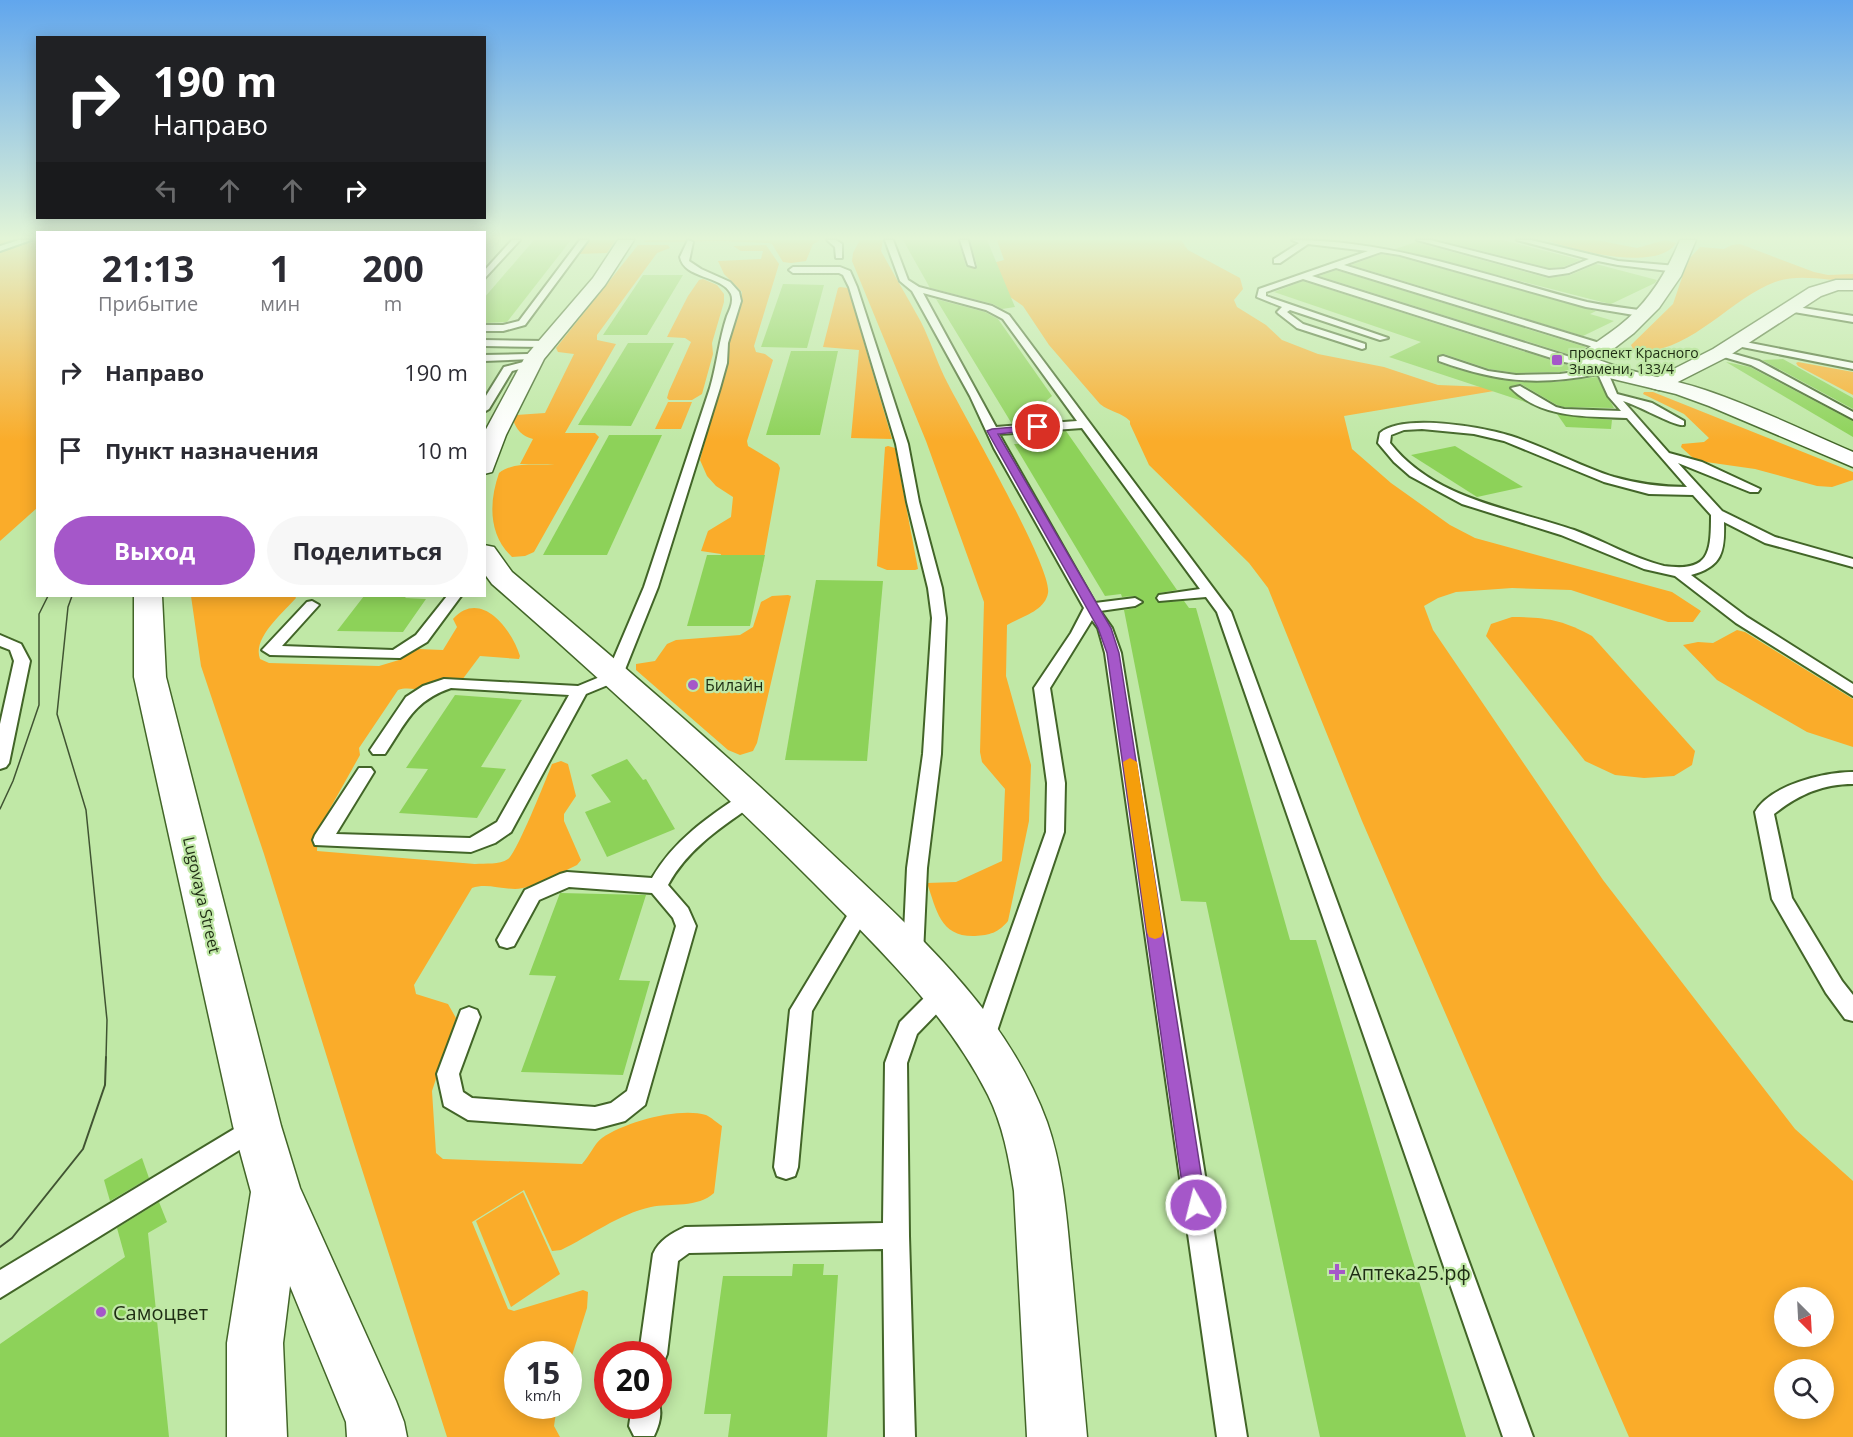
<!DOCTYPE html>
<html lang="ru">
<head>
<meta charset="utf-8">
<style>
	:root { --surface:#fff; --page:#f7f7f7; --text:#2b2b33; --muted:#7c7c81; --accent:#a557c9 }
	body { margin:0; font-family:"Open Sans",sans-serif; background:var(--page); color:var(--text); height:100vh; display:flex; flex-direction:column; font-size:22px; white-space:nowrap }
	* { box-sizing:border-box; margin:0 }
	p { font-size:20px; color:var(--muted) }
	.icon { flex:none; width:33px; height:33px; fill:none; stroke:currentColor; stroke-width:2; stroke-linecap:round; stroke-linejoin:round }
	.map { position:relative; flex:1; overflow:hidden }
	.details { position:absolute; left:36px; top:231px; width:450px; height:366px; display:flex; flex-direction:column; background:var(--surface); border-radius:0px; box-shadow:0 3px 15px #0003 }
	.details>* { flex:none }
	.guide { position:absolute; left:36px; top:36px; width:450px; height:183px; border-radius:0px; box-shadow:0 3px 15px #0003; background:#202124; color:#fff; overflow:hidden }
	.needle { width:39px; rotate:156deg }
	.fabs { position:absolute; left:1774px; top:1287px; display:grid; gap:12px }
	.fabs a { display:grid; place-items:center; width:60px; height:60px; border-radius:50%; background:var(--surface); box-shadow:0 3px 15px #0003; font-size:30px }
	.speed { position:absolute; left:504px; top:1341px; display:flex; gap:12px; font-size:30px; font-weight:700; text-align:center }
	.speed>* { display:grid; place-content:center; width:78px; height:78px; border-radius:50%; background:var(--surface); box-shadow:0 3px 15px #0003; line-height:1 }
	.speed small { font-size:15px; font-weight:400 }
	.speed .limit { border:9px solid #d22; background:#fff; color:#111 }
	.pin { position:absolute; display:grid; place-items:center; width:51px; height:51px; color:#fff; margin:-26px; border:3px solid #fff; border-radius:50%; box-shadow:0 2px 6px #0007 }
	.me { position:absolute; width:66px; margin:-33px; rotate:352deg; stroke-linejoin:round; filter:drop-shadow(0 0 4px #0008) }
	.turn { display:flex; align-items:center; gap:21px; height:126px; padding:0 18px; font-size:27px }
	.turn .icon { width:78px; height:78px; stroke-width:2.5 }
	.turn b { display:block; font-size:42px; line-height:51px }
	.lanes { display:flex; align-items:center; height:57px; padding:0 18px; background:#0003; justify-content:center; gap:30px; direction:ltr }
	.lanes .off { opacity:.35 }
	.eta { display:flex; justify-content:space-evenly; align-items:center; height:102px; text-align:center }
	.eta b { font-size:36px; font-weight:700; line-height:42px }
	.primary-button { display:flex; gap:12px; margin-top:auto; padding:12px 18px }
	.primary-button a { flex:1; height:69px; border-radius:36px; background:var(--accent); color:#fff; font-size:24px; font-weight:700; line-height:69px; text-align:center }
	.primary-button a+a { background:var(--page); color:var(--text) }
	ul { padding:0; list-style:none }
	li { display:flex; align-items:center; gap:18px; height:78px; padding:0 18px }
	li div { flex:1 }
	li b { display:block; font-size:22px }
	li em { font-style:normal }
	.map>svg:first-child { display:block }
	.green { fill:#faac2a; fill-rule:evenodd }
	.building { fill:#8dd259 }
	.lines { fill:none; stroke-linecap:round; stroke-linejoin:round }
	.service-casing { stroke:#426528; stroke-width:4 }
	.minor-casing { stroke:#426528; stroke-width:3 }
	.secondary-casing { stroke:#426528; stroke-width:3 }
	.primary-casing { stroke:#426528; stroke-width:3 }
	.service { fill:#fff; fill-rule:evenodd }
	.minor { fill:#fff; fill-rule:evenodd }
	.secondary { fill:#fff; fill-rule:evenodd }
	.primary { fill:#fff; fill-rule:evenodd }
	.tram-far1 { stroke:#405432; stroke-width:1.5 }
	.tram { stroke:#405432; stroke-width:2 }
	.route { fill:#a557c9; stroke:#6b3983; stroke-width:1.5 }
	.slow { fill:#f59e0b }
	.poi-dot { fill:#a557c9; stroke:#c0e8a6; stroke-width:2 }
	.labels { text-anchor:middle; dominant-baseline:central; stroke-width:4.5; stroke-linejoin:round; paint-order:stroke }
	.far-poi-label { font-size:14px; fill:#1e2d13; stroke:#c0e8a6; text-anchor:start }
	.poi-label { font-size:16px; fill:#1e2d13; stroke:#c0e8a6; text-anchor:start }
	.street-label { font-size:16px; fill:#1e2d13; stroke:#c0e8a6 }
	.near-poi-label { font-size:20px; fill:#1e2d13; stroke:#c0e8a6; text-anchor:start }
</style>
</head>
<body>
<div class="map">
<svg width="1853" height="1437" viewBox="0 0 1853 1437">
	<rect width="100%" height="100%" fill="#c0e8a6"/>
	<!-- green -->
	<g class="green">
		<polygon points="0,240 37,240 37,508 0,541"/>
		<polygon points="587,240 616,240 607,253 577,254"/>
		<polygon points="646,240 818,240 819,241 813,244 806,261 791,263 783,262 772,244 769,243 723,241 644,242"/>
		<path d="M860,240h23l-2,11c13,24 27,47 40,71 9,18 15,37 23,54 16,33 109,192 104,217 -3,18 -27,24 -41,32l-1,51 25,89 -2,56 -21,100c-10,12 -18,14 -33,15 -35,1 -38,-25 -48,-53l29,-1 46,-21 3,-72 -23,-27 -2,-10 4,-150 -58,-161 -74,-180 1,-8z"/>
		<path d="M997,240h184l7,10 52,28 3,11 -9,11 3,7 29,18 16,15 36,14 66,13 54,18 51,2 5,4 -150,25 8,33 39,34 59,42 25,13 197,54 29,19 -8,11h-25l-97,-32 -59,-2 -56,4 -18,6 -14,8 9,24 170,250 192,249 58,52v256h-224l-267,-616 -94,-233 -19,-25 -100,-98 -19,-41v-3c-9,-9 -20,-9 -30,-17l-51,-59 -26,-39 -53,-37 34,-9zM1785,1298h39v38h-39zM1785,1370h39v38h-39z"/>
		<path d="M1547,240h49l41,8 28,-8 11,3c-17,29 -103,8 -129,-3z"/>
		<path d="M1740,244l74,28 14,3 25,-1v7c-25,0 -54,-8 -78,1 -45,16 -92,79 -142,67l-2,-4 42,-41 15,-44 12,-13 24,2 8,-4z"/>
		<path d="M638,245h30l2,3 -13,5 -60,82v5l19,4 -51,89h30l4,4 -65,115 -9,4 -13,1c-24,-23 -23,-55 -13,-84 16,-12 37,-7 56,-9h-35l13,-25c-11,-3 -17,-9 -20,-20l3,-4 29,-2 29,-59 -16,-2 -2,-4z"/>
		<path d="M766,245l13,19 -25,82 2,6 9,2 8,6 -26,81 1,5 30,18 2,4 -19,105 -8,4 -40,7 8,-30 -20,-3 7,-20 23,-14 2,-20 -17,-11 -9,-10 -7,-16 29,-107c-3,-21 13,-40 13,-61l-18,-18 -6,-13 43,-2 2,-8h-22l-8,-5z"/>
		<polygon points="703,279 717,285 724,294 724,302 712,343 713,354 702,394 692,400 669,400 667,398 669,391 691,342 685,338 667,337 688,296 699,280"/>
		<polygon points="840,287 848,288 892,439 851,438 859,350 823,347 838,288"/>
		<polygon points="1798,362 1853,372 1853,395 1798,366 1796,363"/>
		<polygon points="1644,392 1653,392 1853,472 1853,480 1832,487 1817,486 1755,469 1706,462 1693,458 1681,447 1682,444 1704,442 1709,438 1684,414 1643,394"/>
		<polygon points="668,402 692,402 681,429 655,429"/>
		<polygon points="888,446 895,448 918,569 915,570 887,570 877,566 885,447"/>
		<polygon points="788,595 791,596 757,743 753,751 740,755 728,750 636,670 636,664 655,661 667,644 676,640 740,635 753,627 761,602 772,596"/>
		<path d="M191,596h104l1,2c-13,15 -44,40 -36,61l9,4 110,3 20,-6 19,-11 25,1 14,-23 -4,-8c28,-31 59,11 67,37l-1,3 -39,-3 -18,24c-12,1 -22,7 -34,9 -10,2 -20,-3 -30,1l-39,58 1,7 -42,75 -1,21 158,13c11,-1 24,1 33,-5 8,-4 39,-82 44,-95l9,-3 7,3 8,32 -12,18v7l17,39 -4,5c-19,9 -41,23 -62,24 -15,0 -29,-6 -43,-1l-58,97 2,9 32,10 8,14 -24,73 4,62 7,6 139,5c7,-7 12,-20 20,-26 23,-16 77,-31 104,-23 5,2 11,8 16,11l-8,67c-16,15 -43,10 -63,14 -32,7 -61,29 -90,43l-9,1 -28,-61 -52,32 36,87 6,2 69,-21 5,2 -1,16 -18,57 -1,-11h-50v52h39l-3,20 6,11h-113l-95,-299 -88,-284 -63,-188z"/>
		<path d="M1512,617c34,0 51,3 80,19l103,115 -3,14 -18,11 -30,2 -29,-3 -30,-14 -99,-125 5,-12z"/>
		<polygon points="1737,630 1745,632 1853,699 1853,747 1807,732 1717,680 1683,645 1698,642 1713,643"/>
		<polygon points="523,1192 560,1274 511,1307 476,1221"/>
	</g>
	<!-- building -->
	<g class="building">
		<polygon points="534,240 571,240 507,322 484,323 484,298"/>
		<polygon points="903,240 958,240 966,266 974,269 977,266 970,240 987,240 1015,307 1002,309 993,304 930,288"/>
		<polygon points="1439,240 1503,240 1581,260 1563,267 1549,268"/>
		<polygon points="1416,242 1548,278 1570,275 1596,264 1657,280 1655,283 1611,304 1602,302 1395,249"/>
		<polygon points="1381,254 1400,257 1596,311 1590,314 1614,321 1583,336 1351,265"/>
		<polygon points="1336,270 1586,347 1577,356 1571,355 1319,276"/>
		<polygon points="643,275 683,275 647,335 603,335"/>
		<polygon points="1303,281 1563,364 1580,367 1560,372 1516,373 1489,369 1444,354 1437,357 1438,363 1460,370 1517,382 1556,382 1597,377 1614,408 1564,407 1557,405 1521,384 1509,387 1510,390 1528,403 1389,357 1421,342 1274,292"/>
		<polygon points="783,284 824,285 807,348 761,347"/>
		<polygon points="936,299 985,312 998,319 1052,396 1046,401 1059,420 1012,424"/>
		<polygon points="628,343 674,343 631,426 578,425"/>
		<polygon points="791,351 838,351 820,435 766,435"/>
		<polygon points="1783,359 1853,398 1853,409 1762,360"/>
		<polygon points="1726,362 1750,367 1853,421 1853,437"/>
		<polygon points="1557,414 1612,420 1611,429 1566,427"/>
		<polygon points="1066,431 1177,590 1159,593 1155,597 1157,602 1184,601 1189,608 1196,608 1290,940 1316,940 1466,1437 1320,1437 1206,902 1181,901 1124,610 1136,608 1144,601 1135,596 1122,597 1121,594 1105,596 1014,444 1024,444 1019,435"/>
		<polygon points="609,435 662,435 607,555 543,555"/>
		<polygon points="1455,446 1523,487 1477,497 1411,455"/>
		<polygon points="707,555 765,555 750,626 687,626"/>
		<polygon points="816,580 883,581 867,761 785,760"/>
		<polygon points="364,596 407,596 405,598 426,599 403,632 337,631"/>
		<polygon points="455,695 522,700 481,767 506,769 477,818 399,813 428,769 406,768"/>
		<polygon points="627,759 643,780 646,779 675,829 607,857 585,812 611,802 591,775"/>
		<polygon points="560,893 646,895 619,980 650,981 623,1075 521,1072 556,976 529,975"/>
		<polygon points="142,1158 149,1178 110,1201 104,1180"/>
		<polygon points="159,1202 167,1222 148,1233 169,1437 0,1437 0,1344 125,1257 117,1228"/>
		<polygon points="793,1264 824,1264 823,1275 838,1275 827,1437 728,1437 731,1414 704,1414 723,1276 792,1276"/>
	</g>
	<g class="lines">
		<defs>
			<g id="service">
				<polygon points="19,240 31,240 0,251 0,246"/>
				<polygon points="512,240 520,240 484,279 484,271"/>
				<polygon points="580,240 588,240 525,325 503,331 484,331 484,325 503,325 519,321"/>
				<path d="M688,240l5,2 -4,19 12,8 29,13 9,10 2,9 -13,42 -1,20 -7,25 -62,199 -36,90 -2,3 -34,14 -75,138 -16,11 -24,9 -156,-7 -2,-5 2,-5 44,-67h12l3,4 -38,62 134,4 27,-16 72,-127 -118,-7c-38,13 -45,35 -66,66h-12l-3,-4 36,-53 17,-11 21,-7 134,7 29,-12 37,-87 66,-199c7,-24 9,-48 17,-72 3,-7 7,-15 4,-22 -9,-19 -47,-15 -51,-37z"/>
				<polygon points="827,240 836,240 842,244 842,258 836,258 835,247"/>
				<path d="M885,240h8l15,40 11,7 73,19 17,9 222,297 302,825h-30l-286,-825 -11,-15 -47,4 -2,-3 2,-3 41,-6 -118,-161 -83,6 96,169 40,-5 7,4 -7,4 -35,5 12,17 9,25 126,784h-30l-112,-784 -7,-25 -6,-8 -42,68 15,95 -1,49 -70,208 -3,7 -8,3 -8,-3 -3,-7 74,-208 1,-49 -13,-95 37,-55 13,-25 -90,-160 -24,-52 -58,-105 -12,-10zM923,293l63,17 17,9 74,102 -81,6z"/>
				<polygon points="960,240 968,240 975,267 968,265"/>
				<path d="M1292,240c102,0 197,37 295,62 19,4 40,6 59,9l5,3 -5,3 -60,-10 -186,-52 -19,-3 -37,13 262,80v4l-3,1 -267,-82 -24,8 258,81 24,5 1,2 -5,3 -26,-5 -261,-83 -37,13v4l122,42 -8,2 -90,-30 -3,2 16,12 62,20v4l-3,1 -65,-21 -18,-14 -2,-2 5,-5 -25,-10 2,-8 109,-38 -60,-7 -28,19h-6v-4l25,-16z"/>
				<polygon points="1417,240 1430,240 1549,270 1564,269 1589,259 1517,240 1531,240 1618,261 1677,266 1681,269 1677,272 1618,265 1598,261 1569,273 1549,276"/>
				<polygon points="840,267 850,271 857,287 908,444 919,502 942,588 946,618 941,754 927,868 923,954 920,960 913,963 906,960 903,954 907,868 923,754 932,618 928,588 907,502 896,444 849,287 843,275 839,273 793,273 789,270 793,267"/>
				<polygon points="1791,306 1853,316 1853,322 1788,311 1788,307"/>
				<polygon points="484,340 544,341 549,344 544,347 484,346"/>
				<polygon points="1735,340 1853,363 1853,369 1732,345 1730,343"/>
				<polygon points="1720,350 1759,361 1853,412 1853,419 1751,365 1717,355 1715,353"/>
				<polygon points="528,354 532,355 532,359 484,361 484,355"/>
				<path d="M1443,356l45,15 28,4 44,-1 46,-6 11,26 35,9 32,18v4c-9,2 -46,-20 -61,-24l46,52 33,9 58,27 -2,3h-8l-72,-29 44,48 53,26 78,22v8l-88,-24 -41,-21c1,30 -2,45 -33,53l56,42 106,67v12l-117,-73 -61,-47 -31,-7 -83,-34 -99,-31 -52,-28 -16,-14 -16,-19 2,-10c23,-20 103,-6 131,3 35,11 68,30 103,41 25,7 47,10 73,10l-60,-69c-41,-2 -85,1 -116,-30l9,-2 36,21 8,2 57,2 -13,-15 -10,-22c-61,12 -100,8 -159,-13v-4zM1422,429l52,5 30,7 100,41 45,12 44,1 18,20c0,39 -2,57 -47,51 -32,-8 -60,-25 -90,-36 -64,-22 -139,-30 -184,-87l1,-8 13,-5z"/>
				<polygon points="531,360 536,363 535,365 512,371 489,409 484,412 484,399 504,367"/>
				<polygon points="447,596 461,596 427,642 400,658 270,655 262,650 307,602 312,601 319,605 282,646 393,650 416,635"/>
				<polygon points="0,635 21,644 30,661 9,763 6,767 0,769 0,724 14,661 10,650 0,646"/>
				<path d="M1853,772v12c-31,0 -55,11 -79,30l18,84 50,83 11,14v26l-8,-2 -19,-26 -54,-94 -17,-87c15,-27 69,-40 98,-40z"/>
				<path d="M750,792l6,1 3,5 -3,5c-33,23 -68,45 -88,82l20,23 8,18 -51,179 -20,16 -30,8 -127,-9 -24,-14 -7,-32 24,-64 8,-3 8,3 3,7 -21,57 4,18 9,6 123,9 16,-4 16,-12 49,-165 -3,-8 -21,-25 -83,-6 -30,13 -25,46 -7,2 -7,-2 -3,-6 28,-50 35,-16 7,-2 85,6c22,-38 56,-61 92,-85z"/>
				<polygon points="863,899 870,901 873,907 812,1011 798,1167 795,1176 786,1179 777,1176 774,1167 790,1010 856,901"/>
				<path d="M944,983l8,3 3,6 -3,6 -35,36 -10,29 2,173 6,201h-30l-2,-188 -194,4 -11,8 -11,93 -4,10 -5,2v-12h-19l14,-100c6,-14 19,-21 32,-27l198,-4 2,-160 15,-41 36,-36z"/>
				<polygon points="254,1117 262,1120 266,1128 262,1136 0,1298 0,1270"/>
				<path d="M658,1401c5,11 1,25 -4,35h-20l-5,-10 3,-20h26z"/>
			</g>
			<g id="minor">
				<polygon points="618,240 634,240 605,285 544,359 506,435 492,472 484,474 484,433 525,357 593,278"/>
				<polygon points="1836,280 1853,280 1853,290 1838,290 1821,296 1727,357 1666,388 1659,390 1652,388 1649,384 1652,380 1713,349 1809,288"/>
				<path d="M484,545l10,2 18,25c108,91 215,182 317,279 85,80 177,159 218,271 17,49 20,100 25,151 5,55 10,109 15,164h-60l-13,-246c-5,-32 -11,-66 -26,-96 -42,-83 -110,-147 -174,-212 -104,-104 -212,-203 -322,-299l-8,-11z"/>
			</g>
			<path id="secondary" d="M1680,240h16l-15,36 -22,32 -25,25 -35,27c34,14 71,18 106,30 51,17 99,41 148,62v15l-144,-61 -33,-12 -67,-16 -26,-10 -5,-10 3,-4c12,-10 25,-18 38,-28 29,-23 47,-52 61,-86z"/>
			<polygon id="primary" points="134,596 162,596 166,677 281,1126 300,1188 396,1401 404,1422 407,1437 347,1437 346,1422 290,1286 283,1343 287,1437 227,1437 227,1343 251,1192 233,1126 134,677"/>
		</defs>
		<!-- service casing -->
		<use href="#service" class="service-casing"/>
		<!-- minor casing -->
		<use href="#minor" class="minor-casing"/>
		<!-- secondary casing -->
		<use href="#secondary" class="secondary-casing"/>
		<!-- primary casing -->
		<use href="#primary" class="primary-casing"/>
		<!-- service -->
		<use href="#service" class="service"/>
		<!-- minor -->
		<use href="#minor" class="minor"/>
		<!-- secondary -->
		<use href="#secondary" class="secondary"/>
		<!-- primary -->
		<use href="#primary" class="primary"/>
		<!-- tram-far1 -->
		<g class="tram-far1">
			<polyline points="72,596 68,607 57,714 86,810 107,1020 106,1058"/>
			<polyline points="0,809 13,781 39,705 39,614 48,596"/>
		</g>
		<!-- tram -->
		<polyline class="tram" points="0,1247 12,1238 83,1149 105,1085 106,1057"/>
	</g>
	<!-- sky -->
	<linearGradient id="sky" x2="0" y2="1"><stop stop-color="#61a6ed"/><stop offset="0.54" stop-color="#e3f5d7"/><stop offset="1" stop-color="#e3f5d7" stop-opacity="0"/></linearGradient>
	<rect width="1853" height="441" fill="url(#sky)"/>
	<!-- route -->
	<polygon class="route" points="1038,425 1043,427 1041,429 998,434 1111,628 1119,653 1206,1205 1203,1212 1196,1215 1188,1212 1185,1205 1107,653 1098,628 987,431 992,429"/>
	<!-- slow -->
	<polygon class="slow" points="1130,758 1137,762 1163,932 1161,937 1155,939 1149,937 1147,932 1123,762"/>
	<!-- markers -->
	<g class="poi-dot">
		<rect x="1551" y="354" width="12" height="12" rx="3"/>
		<circle cx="693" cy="685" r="6"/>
		<path d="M1334 1263h6v6h6v6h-6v6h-6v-6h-6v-6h6z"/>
		<circle cx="101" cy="1312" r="6"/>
	</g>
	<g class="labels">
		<!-- far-poi labels -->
		<g class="far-poi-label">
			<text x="1569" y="352">проспект Красного<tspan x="1569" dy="16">Знамени, 133/4</tspan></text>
		</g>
		<!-- poi labels -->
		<g class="poi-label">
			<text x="705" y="685">Билайн</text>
		</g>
		<!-- street labels -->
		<g class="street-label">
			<text transform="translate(202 895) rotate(77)">Lugovaya Street</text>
		</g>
		<!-- near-poi labels -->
		<g class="near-poi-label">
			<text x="1349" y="1272">Аптека25.рф</text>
			<text x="113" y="1312">Самоцвет</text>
		</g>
	</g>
</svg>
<div class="fabs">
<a><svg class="needle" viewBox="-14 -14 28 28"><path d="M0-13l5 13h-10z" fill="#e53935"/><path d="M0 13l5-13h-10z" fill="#7c7c81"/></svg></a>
<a><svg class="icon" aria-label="search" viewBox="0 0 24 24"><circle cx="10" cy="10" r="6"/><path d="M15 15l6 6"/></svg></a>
</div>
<div class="speed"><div>15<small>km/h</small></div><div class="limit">20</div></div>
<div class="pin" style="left:1038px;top:427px;background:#d93025"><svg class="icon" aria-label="arrive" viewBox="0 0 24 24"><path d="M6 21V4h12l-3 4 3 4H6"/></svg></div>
<svg class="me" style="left:1196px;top:1205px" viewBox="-20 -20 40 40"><circle r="17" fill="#a557c9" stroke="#fff" stroke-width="3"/><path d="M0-11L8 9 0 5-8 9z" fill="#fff"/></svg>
<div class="guide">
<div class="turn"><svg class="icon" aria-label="right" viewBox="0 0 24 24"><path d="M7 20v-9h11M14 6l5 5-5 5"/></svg><div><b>190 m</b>Направо</div></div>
<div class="lanes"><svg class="icon off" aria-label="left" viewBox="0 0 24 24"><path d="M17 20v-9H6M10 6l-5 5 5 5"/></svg><svg class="icon off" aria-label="ahead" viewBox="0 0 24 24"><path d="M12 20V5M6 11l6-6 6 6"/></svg><svg class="icon off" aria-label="ahead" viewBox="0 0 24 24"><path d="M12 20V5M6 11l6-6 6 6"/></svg><svg class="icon" aria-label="right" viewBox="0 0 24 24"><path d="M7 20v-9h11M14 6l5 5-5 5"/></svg></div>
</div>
<section class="details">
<div class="eta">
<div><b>21:13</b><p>Прибытие</p></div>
<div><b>1</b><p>мин</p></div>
<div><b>200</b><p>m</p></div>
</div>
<ul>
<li><svg class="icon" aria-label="right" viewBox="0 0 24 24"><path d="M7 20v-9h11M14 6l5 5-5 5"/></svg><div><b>Направо</b></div><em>190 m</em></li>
<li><svg class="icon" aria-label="arrive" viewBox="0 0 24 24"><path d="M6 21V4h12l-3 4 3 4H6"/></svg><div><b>Пункт назначения</b></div><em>10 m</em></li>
</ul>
<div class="primary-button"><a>Выход</a><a>Поделиться</a></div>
</section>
</div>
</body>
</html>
